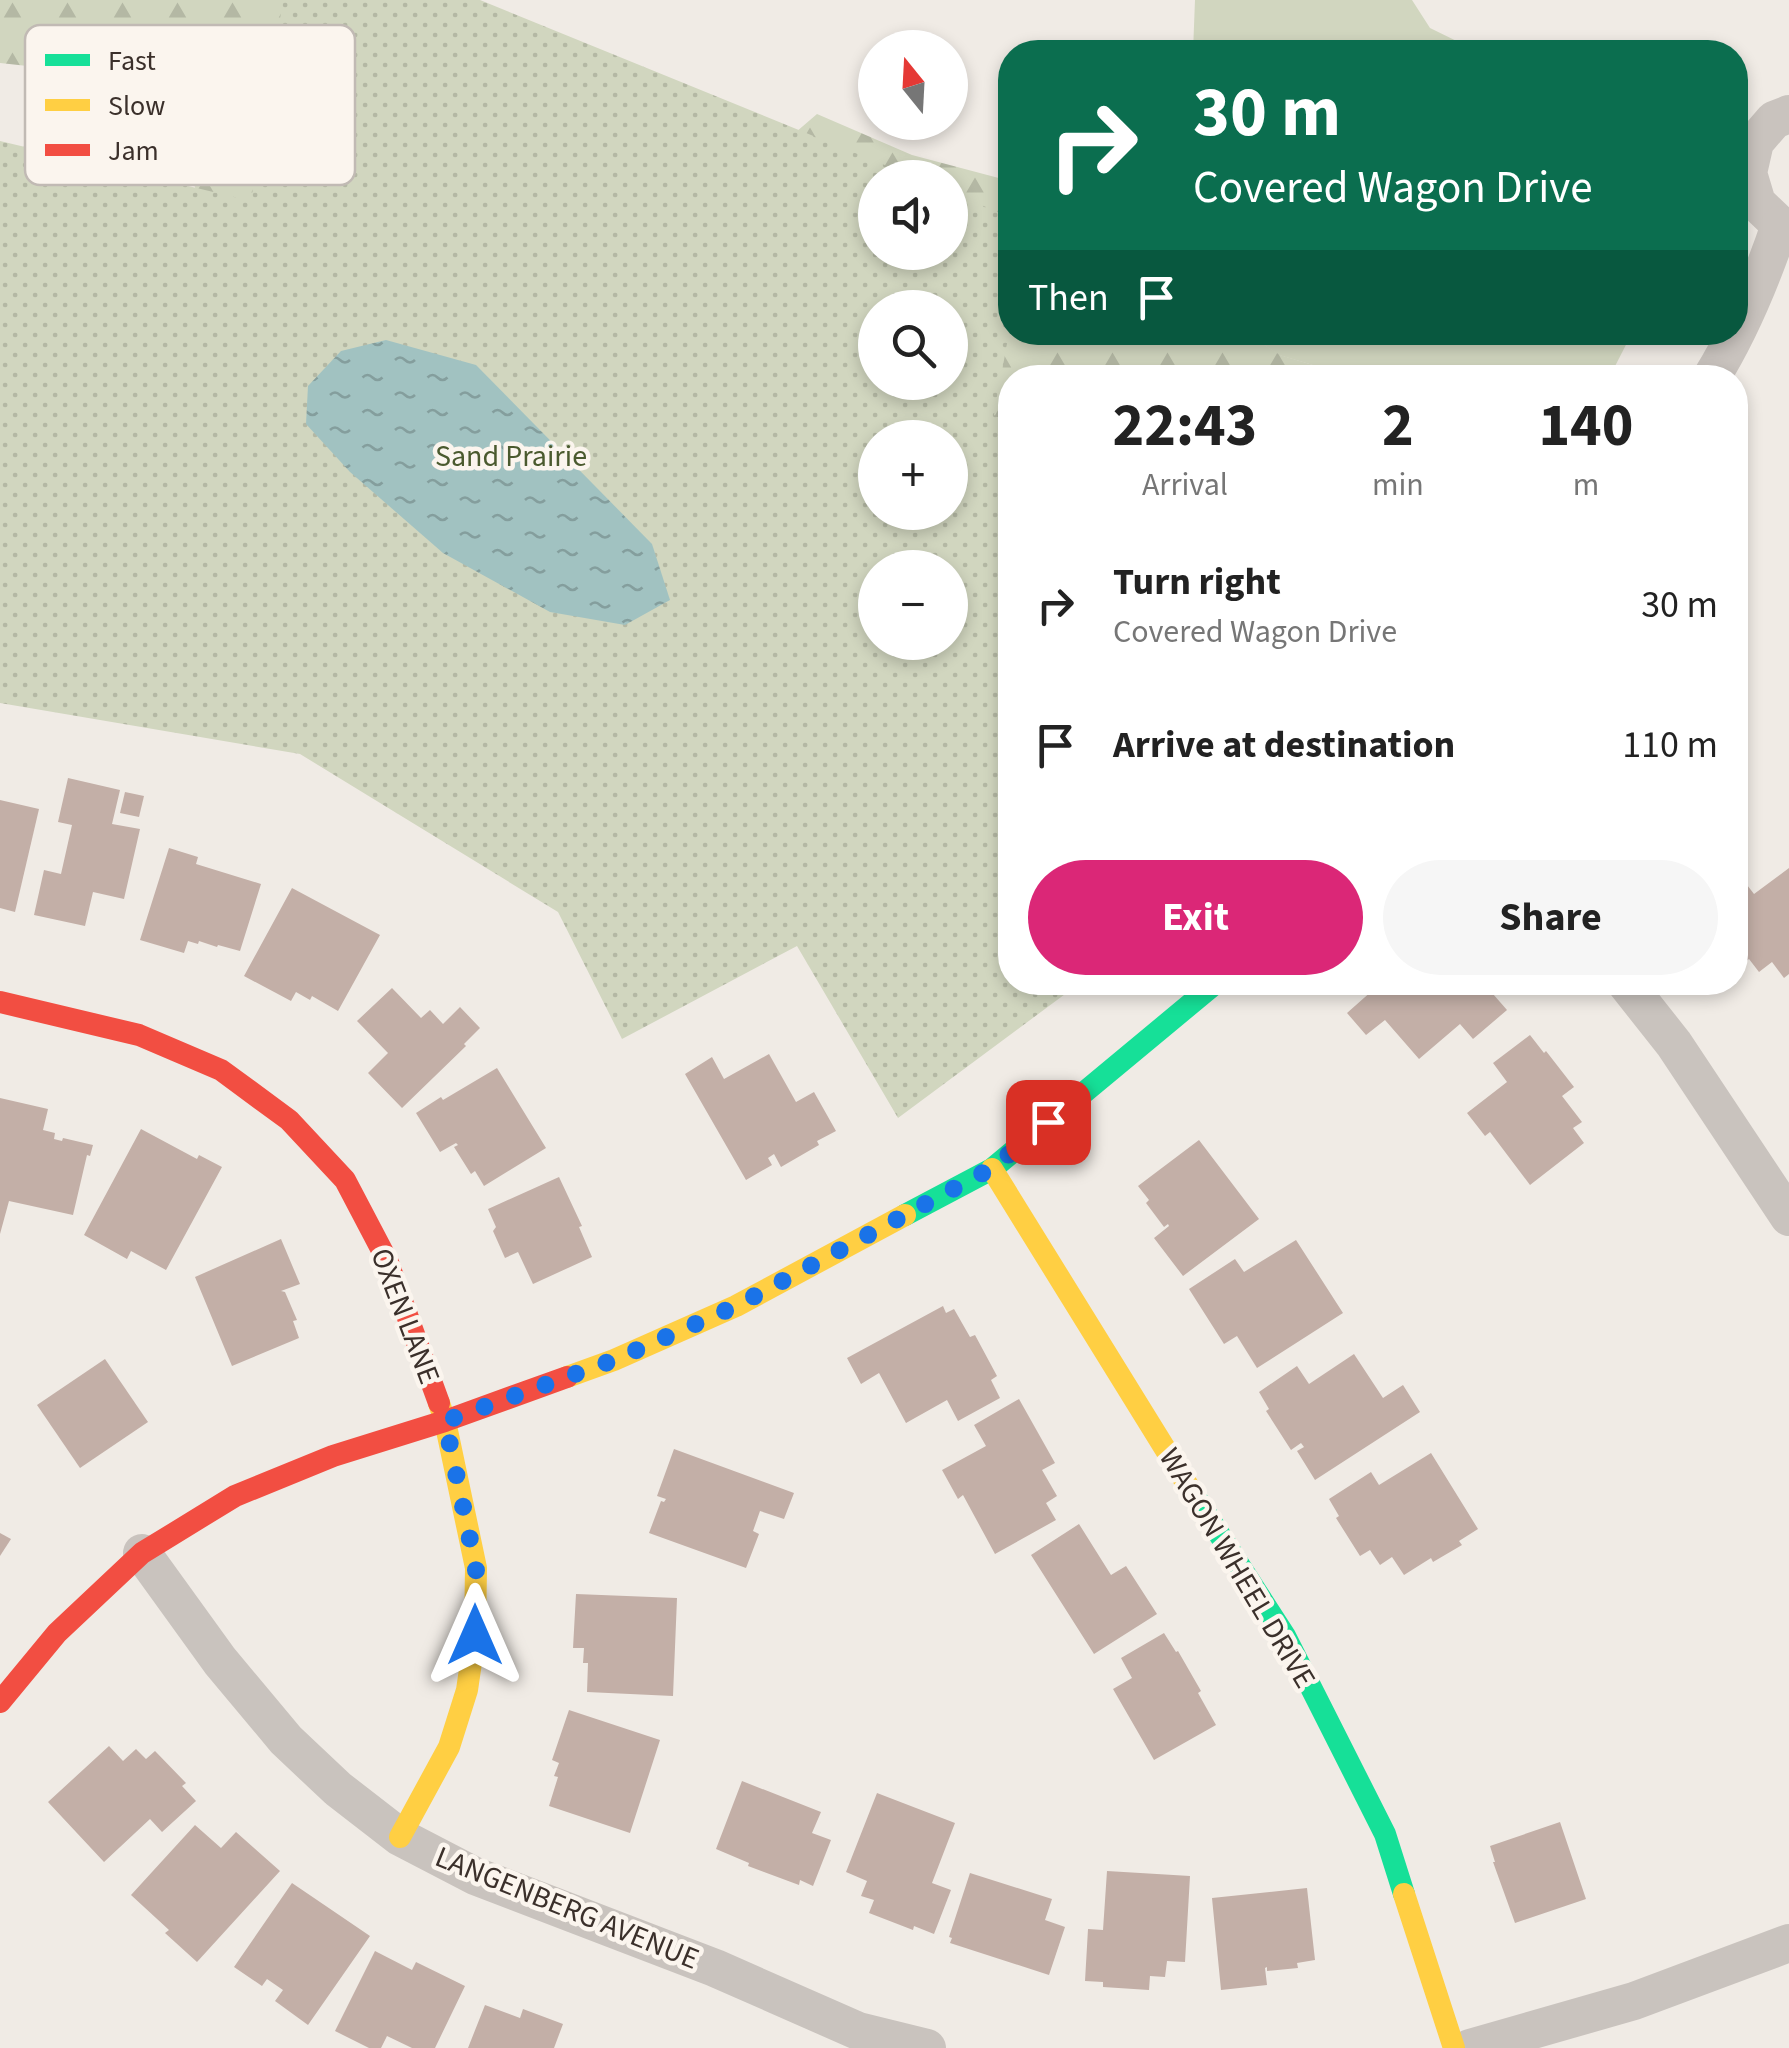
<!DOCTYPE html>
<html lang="en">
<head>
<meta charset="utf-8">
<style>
	:root { --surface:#fff; --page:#f6f6f6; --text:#222; --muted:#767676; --accent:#db2777 }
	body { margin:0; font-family:"Source Sans 3",sans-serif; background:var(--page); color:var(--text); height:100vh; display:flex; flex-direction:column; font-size:38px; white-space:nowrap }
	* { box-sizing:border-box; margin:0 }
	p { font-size:32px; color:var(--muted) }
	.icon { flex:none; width:55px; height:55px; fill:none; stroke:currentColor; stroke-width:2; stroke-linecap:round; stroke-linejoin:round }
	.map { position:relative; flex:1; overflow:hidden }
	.details { position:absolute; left:998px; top:365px; width:750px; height:630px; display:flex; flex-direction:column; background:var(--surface); border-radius:40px; box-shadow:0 5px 15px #0003 }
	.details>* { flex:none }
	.hud { position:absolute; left:998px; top:40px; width:750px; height:305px; border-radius:40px; box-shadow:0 5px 15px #0003; background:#0b6e4f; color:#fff; overflow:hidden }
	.needle { width:65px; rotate:342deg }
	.fabs { position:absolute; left:858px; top:30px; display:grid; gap:20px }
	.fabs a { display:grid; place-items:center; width:110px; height:110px; border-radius:50%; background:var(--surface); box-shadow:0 5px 15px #0003; font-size:50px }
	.pin { position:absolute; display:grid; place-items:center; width:85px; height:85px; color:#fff; margin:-42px; border-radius:20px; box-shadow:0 5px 15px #0006 }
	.me { position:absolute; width:110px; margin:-55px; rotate:0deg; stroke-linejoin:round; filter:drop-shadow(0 0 8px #0008) }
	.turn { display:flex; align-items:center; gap:35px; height:210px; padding:0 30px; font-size:45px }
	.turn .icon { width:130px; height:130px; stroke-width:2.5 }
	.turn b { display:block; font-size:70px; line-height:85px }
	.then { display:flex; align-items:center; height:95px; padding:0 30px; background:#0003; gap:20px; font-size:38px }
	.eta { display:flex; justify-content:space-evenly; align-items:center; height:170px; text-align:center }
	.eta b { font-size:60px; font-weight:700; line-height:70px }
	.action { display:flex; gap:20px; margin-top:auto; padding:20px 30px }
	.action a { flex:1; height:115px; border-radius:60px; background:var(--accent); color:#fff; font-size:40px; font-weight:700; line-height:115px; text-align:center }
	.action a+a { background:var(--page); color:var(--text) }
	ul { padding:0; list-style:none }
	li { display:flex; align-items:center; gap:30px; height:140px; padding:0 30px }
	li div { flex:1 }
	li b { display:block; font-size:38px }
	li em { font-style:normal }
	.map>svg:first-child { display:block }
	.grass { fill:#d1d6bf }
	.forest { fill:url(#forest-firs); fill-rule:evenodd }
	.park { fill:url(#park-dots); fill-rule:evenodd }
	.water { fill:url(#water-ripples) }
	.building { fill:#c3afa7 }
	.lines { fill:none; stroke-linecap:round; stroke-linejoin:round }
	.street { stroke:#c9c3be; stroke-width:38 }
	.fast { stroke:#16e098; stroke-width:22 }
	.slow { stroke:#ffcf43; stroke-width:22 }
	.jam { stroke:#f24e42; stroke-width:22 }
	.route { stroke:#1a73e8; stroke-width:18; stroke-dasharray:0 32.4 }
	.labels { text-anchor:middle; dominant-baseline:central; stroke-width:9; stroke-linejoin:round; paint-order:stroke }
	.park-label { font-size:30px; fill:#4a5a2e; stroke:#fbf5ee }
	.street-label { font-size:30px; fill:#3b302b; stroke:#fbf5ee }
	.key { fill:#fbf5ee; stroke:#c1bab4; stroke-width:2.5 }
	.key-label { font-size:28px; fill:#3b302b }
</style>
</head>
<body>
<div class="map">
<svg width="1789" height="2048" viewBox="0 0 1789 2048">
	<defs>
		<pattern id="forest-firs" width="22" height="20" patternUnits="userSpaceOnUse" patternTransform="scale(2.5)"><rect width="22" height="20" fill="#d1d6bf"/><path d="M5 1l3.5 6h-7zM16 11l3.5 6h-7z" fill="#b4b8a4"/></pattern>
		<pattern id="park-dots" width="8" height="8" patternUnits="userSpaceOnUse" patternTransform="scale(2.5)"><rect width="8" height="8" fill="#d1d6bf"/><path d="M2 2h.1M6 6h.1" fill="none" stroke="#b4b8a4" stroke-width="1.8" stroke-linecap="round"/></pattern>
		<pattern id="water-ripples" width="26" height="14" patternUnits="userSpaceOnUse" patternTransform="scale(2.5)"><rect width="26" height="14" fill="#a1c2c1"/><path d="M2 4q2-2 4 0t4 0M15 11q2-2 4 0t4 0" fill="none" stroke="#849e9d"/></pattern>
	</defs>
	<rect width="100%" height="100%" fill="#f0ebe5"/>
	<!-- grass -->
	<g class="grass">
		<polygon points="1195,0 1412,0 1430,28 1479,52 1193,52"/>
		<polygon points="1246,333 1632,333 1609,378 1353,377 1279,355"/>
	</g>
	<!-- forest -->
	<g class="forest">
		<polygon points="0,0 480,0 226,289 176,125 145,72 55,69 0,63"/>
		<path d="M817,114l95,41 98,26v151l236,1 34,22 73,22 -343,1v91l-283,-169 4,-112zM875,178h75v74h-75zM875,308h75v74h-75z"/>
	</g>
	<!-- park -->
	<path class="park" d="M283,0h197l434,177 -39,1v74h75v-60l60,25v110l-16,88 16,9v558l70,1 -182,135 -101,-172 -175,93 -64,-127 -258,-158 -300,-51v-562l251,60zM875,308h75v74h-75zM875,438h75v74h-75zM875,568h75v74h-75z"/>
	<!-- water -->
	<polygon class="water" points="386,340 476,365 652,544 670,600 625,625 550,612 443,553 350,472 306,424 308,386 341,351"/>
	<!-- building -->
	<g class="building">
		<polygon points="68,778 120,790 112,824 140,829 124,899 93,892 85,926 34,915 44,870 61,874 72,825 58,822"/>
		<polygon points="125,792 144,796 139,817 120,813"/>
		<polygon points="0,800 39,809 15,912 0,908"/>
		<polygon points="169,848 198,857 196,864 261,884 240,951 218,945 217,947 199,941 198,944 188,941 184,953 140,940"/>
		<polygon points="1789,868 1789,974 1784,978 1772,962 1759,972 1749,959 1740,966 1735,959 1735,888 1744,881 1754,894"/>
		<polygon points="292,888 380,935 338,1011 312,996 310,1000 296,992 291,1001 244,976"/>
		<polygon points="1382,982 1489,982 1496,991 1493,994 1507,1010 1473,1039 1460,1024 1419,1059 1385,1020 1366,1035 1347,1013"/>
		<polygon points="392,988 421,1018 430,1010 443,1024 460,1007 480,1028 464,1044 466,1046 402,1108 368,1073 388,1053 357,1021"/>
		<polygon points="1530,1035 1544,1053 1546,1051 1574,1087 1562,1096 1582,1122 1573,1128 1584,1143 1530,1185 1490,1132 1485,1136 1467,1113 1507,1082 1493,1063"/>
		<polygon points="769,1054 796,1102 814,1092 836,1131 817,1141 819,1145 781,1167 774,1154 768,1158 772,1165 746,1180 685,1074 712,1057 724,1079"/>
		<polygon points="497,1068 546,1148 484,1186 475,1171 471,1174 454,1147 458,1145 456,1143 440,1152 416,1113 441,1097 443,1100"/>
		<polygon points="0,1098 48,1109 43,1130 55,1133 54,1139 62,1141 63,1138 93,1145 90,1156 87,1155 73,1215 9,1201 0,1234"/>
		<polygon points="141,1129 197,1159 199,1155 222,1167 166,1270 131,1251 127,1259 84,1235"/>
		<polygon points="1199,1140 1259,1219 1183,1276 1154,1238 1169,1226 1168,1224 1164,1227 1146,1203 1149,1200 1138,1186"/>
		<polygon points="559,1177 582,1226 579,1227 592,1257 533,1284 518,1252 505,1258 493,1231 496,1227 488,1209"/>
		<polygon points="281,1239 300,1284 281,1291 285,1292 297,1320 293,1321 299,1338 232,1366 195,1277"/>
		<polygon points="1296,1240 1343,1313 1257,1368 1237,1336 1224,1344 1189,1289 1235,1259 1244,1272"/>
		<polygon points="943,1306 946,1313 954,1309 970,1337 975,1335 997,1376 991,1380 1000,1398 958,1421 947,1400 906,1423 879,1373 861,1384 847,1358"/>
		<polygon points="1354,1354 1383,1398 1403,1385 1420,1412 1315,1480 1297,1451 1304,1447 1301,1443 1291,1450 1266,1411 1269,1409 1259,1392 1297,1366 1309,1384"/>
		<polygon points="105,1359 148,1422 80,1468 37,1405"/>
		<polygon points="1019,1399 1055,1463 1042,1470 1057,1496 1046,1503 1056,1520 995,1554 963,1495 958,1499 942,1470 986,1446 974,1425"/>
		<polygon points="674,1449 794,1493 784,1519 760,1511 753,1531 759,1534 746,1568 649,1533 661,1501 664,1502 666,1499 657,1496"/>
		<polygon points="1431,1453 1478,1529 1459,1541 1462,1545 1433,1562 1431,1558 1404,1575 1392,1557 1380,1565 1370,1550 1360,1556 1336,1518 1339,1516 1329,1499 1371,1472 1379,1485"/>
		<polygon points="1079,1524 1111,1575 1126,1566 1157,1614 1094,1654 1031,1555"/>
		<polygon points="0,1533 11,1539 0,1556"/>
		<polygon points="576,1594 677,1598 673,1696 587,1692 588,1663 583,1663 584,1648 573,1648"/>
		<polygon points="1164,1633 1176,1652 1178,1651 1201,1691 1198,1693 1216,1725 1154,1760 1113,1689 1132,1678 1121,1658"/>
		<polygon points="569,1710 660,1740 630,1833 549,1806 558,1777 554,1776 559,1763 552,1760"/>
		<polygon points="109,1746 123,1761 136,1749 146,1759 155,1751 186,1783 182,1786 196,1801 162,1832 150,1819 104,1862 48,1802"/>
		<polygon points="742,1781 821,1812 812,1833 831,1840 813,1886 800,1880 799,1885 748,1866 749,1863 716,1849"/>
		<polygon points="877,1793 955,1823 932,1883 951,1890 934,1934 914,1926 913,1930 869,1913 874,1900 861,1896 867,1881 846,1872"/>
		<polygon points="1560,1822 1586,1899 1515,1923 1493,1862 1495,1862 1490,1846"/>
		<polygon points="195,1825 221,1848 236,1832 280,1871 197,1962 165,1933 169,1930 131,1895"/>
		<polygon points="1107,1871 1190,1876 1185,1962 1167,1961 1165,1977 1150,1976 1149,1990 1103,1987 1103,1982 1085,1981 1088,1929 1103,1930"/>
		<polygon points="970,1873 1052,1899 1045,1920 1065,1927 1049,1975 950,1943 952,1938 949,1937"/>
		<polygon points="292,1883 370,1936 308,2025 275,2001 283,1990 267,1979 262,1986 234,1967"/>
		<polygon points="1307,1888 1315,1960 1297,1963 1298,1968 1267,1971 1267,1967 1265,1968 1267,1985 1221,1990 1212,1898"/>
		<polygon points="375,1951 412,1970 416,1962 465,1986 435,2048 412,2048 387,2036 381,2048 369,2048 335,2031"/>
		<polygon points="485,2005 520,2018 523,2009 563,2024 554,2048 468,2048"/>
	</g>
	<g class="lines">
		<!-- street -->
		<g class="street">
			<polyline points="1789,114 1774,120 1755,142 1748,173 1757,203 1780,225 1789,227"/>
			<path d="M1711,378c30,-48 51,-100 69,-153"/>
			<polyline points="1625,982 1674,1044 1789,1217"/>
			<polyline points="142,1553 220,1661 286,1740 338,1789 400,1837 475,1876 715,1968 858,2031 927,2048"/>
			<polyline points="1470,2048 1634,2001 1789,1943"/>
		</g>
		<!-- fast -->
		<g class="fast">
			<polyline points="905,1215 992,1169 1217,982"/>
			<polyline points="1190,1489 1285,1636 1385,1834 1404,1894"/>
		</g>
		<!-- slow -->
		<g class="slow">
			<polyline points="992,1169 1190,1489"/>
			<polyline points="567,1377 614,1360 736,1306 905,1215"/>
			<polyline points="400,1837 449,1747 467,1690 475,1635 476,1568 445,1421 439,1403"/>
			<polyline points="1404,1894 1454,2048"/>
		</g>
		<!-- jam -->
		<g class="jam">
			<polyline points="0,1002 139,1035 221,1070 289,1120 345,1180 387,1260 439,1403"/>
			<polyline points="0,1702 57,1633 142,1553 235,1496 333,1456 445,1421 567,1377"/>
		</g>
	</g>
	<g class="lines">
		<!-- route -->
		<polyline class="route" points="475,1635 476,1568 445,1421 614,1360 736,1306 992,1168 1048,1122"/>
	</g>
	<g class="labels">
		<!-- park labels -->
		<g class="park-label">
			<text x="511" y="456">Sand Prairie</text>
		</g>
		<!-- street labels -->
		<g class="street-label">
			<text transform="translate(405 1316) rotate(69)">OXEN LANE</text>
			<text transform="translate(1237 1568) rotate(59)">WAGON WHEEL DRIVE</text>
			<text transform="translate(567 1908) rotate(22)">LANGENBERG AVENUE</text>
		</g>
	</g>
	<!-- legend -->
	<rect x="25" y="25" width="330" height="160" rx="15" class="key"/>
	<rect x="45" y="54" width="45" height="12" fill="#16e098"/>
	<rect x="45" y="99" width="45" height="12" fill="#ffcf43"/>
	<rect x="45" y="144" width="45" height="12" fill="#f24e42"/>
	<g class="key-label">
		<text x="108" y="70">Fast</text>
		<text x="108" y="115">Slow</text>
		<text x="108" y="160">Jam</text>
	</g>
</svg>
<div class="fabs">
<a><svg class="needle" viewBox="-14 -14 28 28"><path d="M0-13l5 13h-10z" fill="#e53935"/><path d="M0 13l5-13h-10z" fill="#767676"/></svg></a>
<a><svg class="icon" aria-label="sound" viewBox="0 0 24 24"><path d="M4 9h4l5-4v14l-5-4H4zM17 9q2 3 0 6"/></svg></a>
<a><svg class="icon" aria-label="search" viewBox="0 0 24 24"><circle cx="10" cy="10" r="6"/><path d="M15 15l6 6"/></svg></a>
<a>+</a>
<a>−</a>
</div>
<div class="pin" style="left:1048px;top:1122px;background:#d93025"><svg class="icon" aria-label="arrive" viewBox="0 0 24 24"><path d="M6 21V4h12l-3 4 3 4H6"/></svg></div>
<svg class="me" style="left:475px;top:1635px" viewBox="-20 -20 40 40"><path d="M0-17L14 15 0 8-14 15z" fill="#1a73e8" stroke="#fff" stroke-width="4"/></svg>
<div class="hud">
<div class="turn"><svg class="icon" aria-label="right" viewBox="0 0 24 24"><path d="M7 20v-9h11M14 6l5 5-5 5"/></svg><div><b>30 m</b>Covered Wagon Drive</div></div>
<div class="then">Then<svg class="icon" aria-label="arrive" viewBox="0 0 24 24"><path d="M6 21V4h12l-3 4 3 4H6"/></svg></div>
</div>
<section class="details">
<div class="eta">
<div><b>22:43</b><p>Arrival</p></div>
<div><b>2</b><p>min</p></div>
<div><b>140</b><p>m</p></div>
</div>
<ul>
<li><svg class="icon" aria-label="right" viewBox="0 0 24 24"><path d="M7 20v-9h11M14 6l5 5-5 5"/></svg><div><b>Turn right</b><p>Covered Wagon Drive</p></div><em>30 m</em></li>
<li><svg class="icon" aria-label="arrive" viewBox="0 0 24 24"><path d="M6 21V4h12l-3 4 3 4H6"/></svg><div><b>Arrive at destination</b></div><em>110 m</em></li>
</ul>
<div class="action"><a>Exit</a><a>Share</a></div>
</section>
</div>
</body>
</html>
